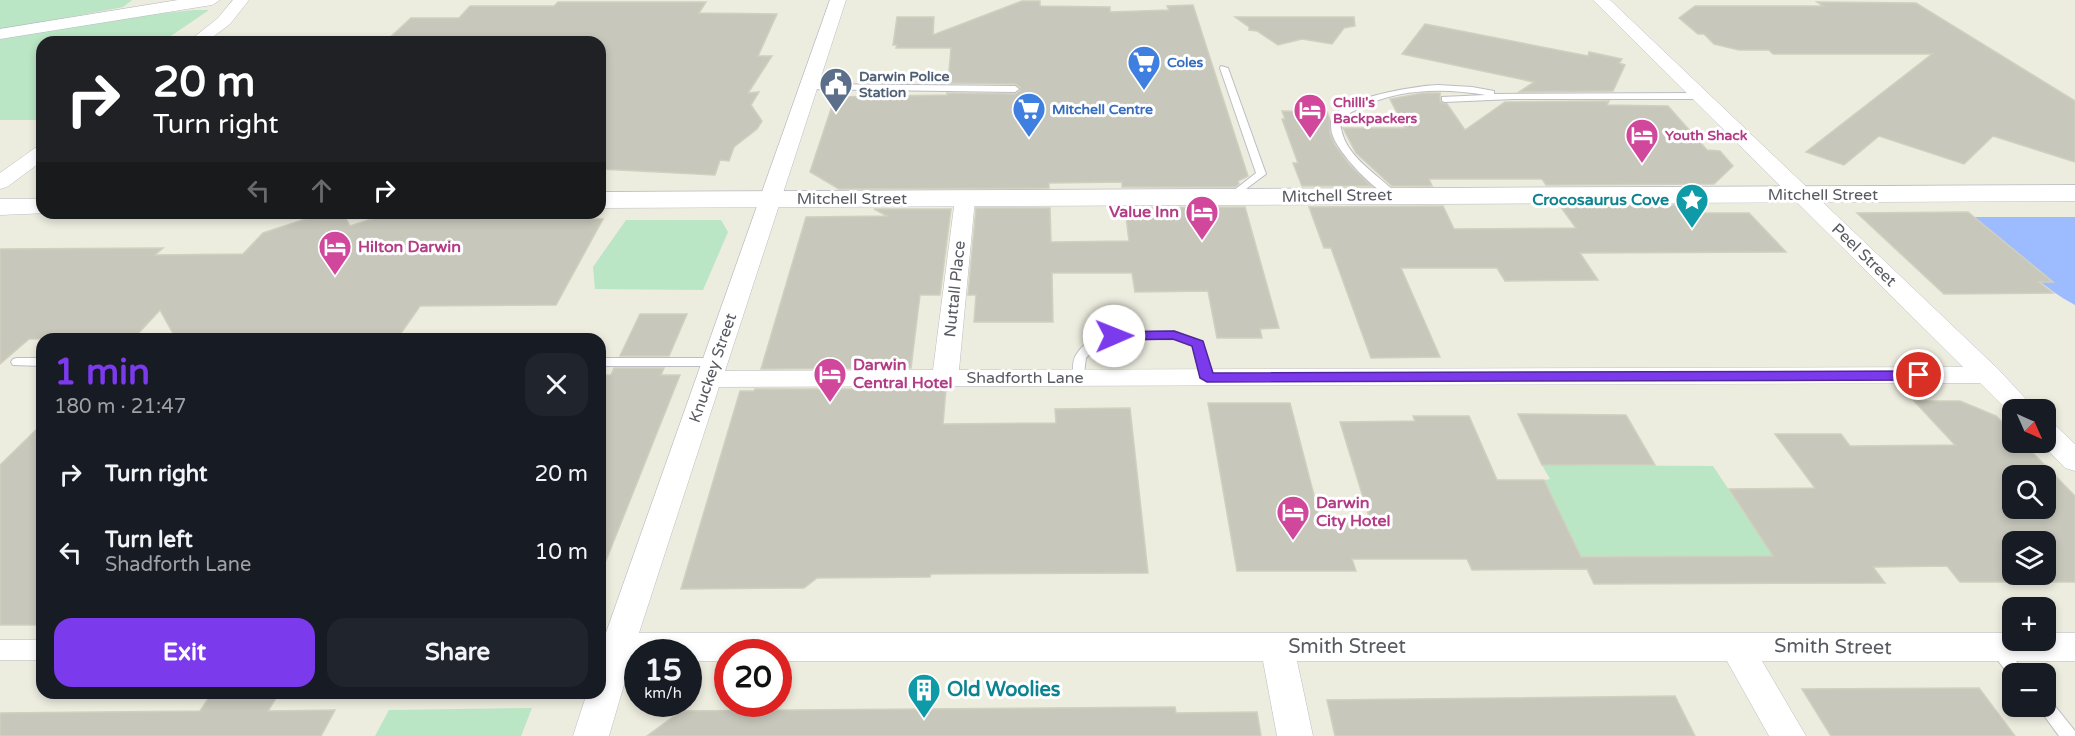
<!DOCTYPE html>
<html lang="en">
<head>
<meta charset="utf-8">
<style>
	:root { --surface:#171b24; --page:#20242c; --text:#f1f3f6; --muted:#9ea1a6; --accent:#7c3aed }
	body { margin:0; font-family:"Varela Round",sans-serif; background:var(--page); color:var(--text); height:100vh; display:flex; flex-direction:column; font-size:22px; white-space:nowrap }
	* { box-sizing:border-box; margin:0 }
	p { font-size:20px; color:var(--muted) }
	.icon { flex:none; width:33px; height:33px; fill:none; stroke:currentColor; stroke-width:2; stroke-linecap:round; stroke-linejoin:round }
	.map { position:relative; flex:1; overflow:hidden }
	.side { position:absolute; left:36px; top:333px; width:570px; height:366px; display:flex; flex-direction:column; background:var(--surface); border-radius:18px; box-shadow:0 3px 9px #0003 }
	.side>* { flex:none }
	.banner { position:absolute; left:36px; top:36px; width:570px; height:183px; border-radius:18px; box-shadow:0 3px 9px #0003; background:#202124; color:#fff; overflow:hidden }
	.needle { width:39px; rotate:135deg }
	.tools { position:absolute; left:2002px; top:399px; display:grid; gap:12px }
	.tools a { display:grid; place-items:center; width:54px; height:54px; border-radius:12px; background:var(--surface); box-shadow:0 3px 9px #0003; font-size:30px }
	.speed { position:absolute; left:624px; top:639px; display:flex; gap:12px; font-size:30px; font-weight:700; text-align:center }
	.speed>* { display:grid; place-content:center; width:78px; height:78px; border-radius:50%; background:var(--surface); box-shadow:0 3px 9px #0003; line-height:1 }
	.speed small { font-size:15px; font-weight:400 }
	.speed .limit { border:9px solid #d22; background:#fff; color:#111 }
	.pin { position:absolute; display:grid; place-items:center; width:51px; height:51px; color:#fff; margin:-26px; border:3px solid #fff; border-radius:50%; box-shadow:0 2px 6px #0007 }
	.me { position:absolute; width:66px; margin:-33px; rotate:89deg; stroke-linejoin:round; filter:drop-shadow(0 0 4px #0008) }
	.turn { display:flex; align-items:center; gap:21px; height:126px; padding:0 18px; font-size:27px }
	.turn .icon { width:78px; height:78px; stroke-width:2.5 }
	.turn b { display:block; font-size:42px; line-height:51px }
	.lanes { display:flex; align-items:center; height:57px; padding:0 18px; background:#0003; justify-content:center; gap:30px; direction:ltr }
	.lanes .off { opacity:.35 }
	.round { display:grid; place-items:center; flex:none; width:63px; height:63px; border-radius:18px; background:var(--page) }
	.head { display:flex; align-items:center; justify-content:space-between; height:102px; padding:0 18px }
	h1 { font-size:36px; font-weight:700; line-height:45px; color:var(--accent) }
	.action { display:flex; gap:12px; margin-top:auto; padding:12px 18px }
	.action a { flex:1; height:69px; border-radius:18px; background:var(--accent); color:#fff; font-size:24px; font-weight:700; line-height:69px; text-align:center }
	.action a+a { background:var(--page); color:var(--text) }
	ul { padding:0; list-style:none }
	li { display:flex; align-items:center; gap:18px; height:78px; padding:0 18px }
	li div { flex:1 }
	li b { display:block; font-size:22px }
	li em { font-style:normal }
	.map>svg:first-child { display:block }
	.green { fill:#bae6c5 }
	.water { fill:#9dbcff }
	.building { fill:#c7c7bc; stroke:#d1d0be; stroke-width:1.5; fill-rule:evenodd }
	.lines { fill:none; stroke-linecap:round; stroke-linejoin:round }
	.service-casing { stroke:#bcbdc4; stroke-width:2 }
	.pedestrian-casing { stroke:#bcbdc4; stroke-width:1 }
	.minor-casing { stroke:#bcbdc4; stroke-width:1 }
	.tertiary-casing { stroke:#bcbdc4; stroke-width:1 }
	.service { fill:#fff; fill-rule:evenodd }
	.pedestrian { fill:#fff; fill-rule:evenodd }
	.minor { fill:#fff; fill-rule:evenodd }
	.tertiary { fill:#fff; fill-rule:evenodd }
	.route { fill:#7c3aed; stroke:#51269a; stroke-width:1.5 }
	.labels { text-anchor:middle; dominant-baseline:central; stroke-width:6; stroke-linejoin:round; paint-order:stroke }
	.far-shop-label { font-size:14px; font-weight:bold; fill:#366cbe; stroke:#fff; text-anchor:start }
	.far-service-label { font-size:14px; font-weight:bold; fill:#4e5e75; stroke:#fff; text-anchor:start }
	.far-hotel-label { font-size:14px; font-weight:bold; fill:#b23c85; stroke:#fff; text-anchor:start }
	.street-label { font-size:16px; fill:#585a61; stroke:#fff }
	.culture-label { font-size:16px; font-weight:bold; fill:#0d838f; stroke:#fff; text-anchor:end }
	.hotel-label { font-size:16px; font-weight:bold; fill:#b23c85; stroke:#fff; text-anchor:start }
	.near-street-label { font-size:20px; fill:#585a61; stroke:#fff }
	.near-culture-label { font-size:20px; font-weight:bold; fill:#0d838f; stroke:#fff; text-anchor:start }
</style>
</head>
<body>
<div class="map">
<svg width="2075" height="736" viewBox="0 0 2075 736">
	<rect width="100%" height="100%" fill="#ececdf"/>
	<!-- green -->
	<g class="green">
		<polygon points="0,0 132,0 123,7 113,9 0,30"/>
		<polygon points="194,10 209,10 162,42 42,42 42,120 0,120 0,36 123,17"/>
		<polygon points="626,220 721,220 728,232 703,290 595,289 593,267"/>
		<polygon points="1542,465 1713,466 1773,556 1581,557 1544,480 1550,479"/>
		<polygon points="532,708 521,736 375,736 389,710"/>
	</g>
	<!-- water -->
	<path class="water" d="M1973,217h102v88c-40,-21 -70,-56 -102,-88z"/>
	<!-- building -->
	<g class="building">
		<polygon points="1022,1 1040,1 1040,6 1110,7 1110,12 1169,10 1167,6 1193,5 1248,176 1238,181 1239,184 1235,187 1122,187 1122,182 1049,183 1049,188 839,189 810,172 835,97 947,95 947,93 1015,94 1020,91 1020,87 1015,84 948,83 951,48 896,48 897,45 893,45 897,17 934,17 933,35"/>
		<polygon points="558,2 706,2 699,13 777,14 758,56 772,56 748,93 759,92 751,105 762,121 757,129 734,147 729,161 720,160 715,175 600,169 600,42 385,42 411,18 459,18 470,6 554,6"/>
		<polygon points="1817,2 1916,3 2075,101 2075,162 1993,136 1964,164 1879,136 1844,165 1806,152 1932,54 1773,54 1769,50 1739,50 1714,44 1704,34 1698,34 1679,18 1695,6 1823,6"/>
		<polygon points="1235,17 1354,17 1355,26 1344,28 1332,44 1302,39 1278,45 1257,31 1249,30 1249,27"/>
		<polygon points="1425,24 1588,56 1589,52 1622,59 1619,63 1625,65 1613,91 1519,92 1534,82 1402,54"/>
		<polygon points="1423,93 1440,93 1440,102 1447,104 1465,130 1505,102 1609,101 1607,105 1668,106 1707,150 1720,151 1733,166 1714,184 1546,185 1542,179 1429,179 1432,186 1392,186 1356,153 1343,128 1405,128 1390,99"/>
		<polygon points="1282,111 1327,112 1330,120 1330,133 1335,145 1349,164 1371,186 1302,186 1293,163 1298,163 1282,119 1285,119"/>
		<polygon points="1692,205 1684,213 1749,213 1786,252 1580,253 1598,280 1505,281 1497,268 1401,268 1440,357 1371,358 1331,248 1324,248 1309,207 1443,206 1454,229 1576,228 1560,206"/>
		<polygon points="1245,207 1279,328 1260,329 1262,338 1217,338 1208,291 1135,292 1132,273 1052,273 1053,322 974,322 976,295 968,295 976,208 1050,208 1051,242 1129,241 1125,208"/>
		<polygon points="874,209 951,209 940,295 920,295 911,368 761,369 806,217 887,216"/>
		<polygon points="1968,212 2053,282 2039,282 2053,293 1944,294 1857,213"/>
		<polygon points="474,214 481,219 603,219 556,305 420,306 397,339 176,339 160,310 134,338 29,339 0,364 0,249 163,248 155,255 243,254 263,233 318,215 344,215 350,226 384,215"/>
		<polygon points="640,314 687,314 669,356 620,356"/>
		<polygon points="614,368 664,368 661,375 680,375 601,573 600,375 611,375"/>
		<polygon points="755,389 946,389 943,424 1056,423 1055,409 1130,408 1148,573 931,574 930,577 817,578 804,588 681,589 740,391 754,391"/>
		<path d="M1914,401h46l36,15 17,17v9h9l53,54v86h-115l-13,-16 -74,1 12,16 -291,1 -7,-15 -115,1 -5,-11h-115l4,12h-119l-29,-168h82l31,119 49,-2 -30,-98 75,-1 -2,-5h56l28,64h47l37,77 192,-1 -44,-67 86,-1 -40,-54h66l9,12 105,-1zM2013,476h33v32h-33zM2013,542h33v32h-33z"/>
		<polygon points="1518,414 1626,415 1655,465 1542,465"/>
		<polygon points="42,424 42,625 0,625 0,465"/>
		<polygon points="1979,688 2015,736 1831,736 1802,689"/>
		<polygon points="212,693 279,693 268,711 335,710 321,736 0,736 0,713 200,711"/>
		<polygon points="1675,696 1695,736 1335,736 1327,700"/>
		<polygon points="1175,707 1176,713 1257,712 1261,736 647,736 681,711"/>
	</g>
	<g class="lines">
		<defs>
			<g id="service">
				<polygon points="1221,66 1228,68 1266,174 1231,200 1228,199 1228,195 1256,173 1220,68"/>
				<polygon points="808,84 1015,86 1019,89 1015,92 805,89 804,87"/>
				<path d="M1438,85l34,2 22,4v3l204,-1 4,3 -4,3h-185l-68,3 -3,-1v-4l44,-2c-41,-7 -86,-7 -124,12 -10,5 -15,6 -22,15 3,35 36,50 58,73l-2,2c-16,2 -58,-45 -63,-61 -2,-4 -2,-9 -2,-14 2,-3 5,-8 8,-11 17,-15 76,-25 99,-26z"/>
				<path d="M1174,331l28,10 11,37 -2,3h-8l-2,-3 -8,-32 -20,-7 -58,1 -18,6 -11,12 -3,23h-8l-2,-3c0,-7 -1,-18 3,-23 19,-31 67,-23 98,-24z"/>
				<polygon points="17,358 42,358 42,366 13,365 11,362 13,359"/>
				<polygon points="600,358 715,358 721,362 715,366 600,366"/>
				<polygon points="1997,643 2003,644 2026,674 2013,674 2012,679 1989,649 1991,644"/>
				<polygon points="2046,699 2051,701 2075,731 2075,736 2059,736 2037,706 2046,706"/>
			</g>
			<rect id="pedestrian" x="0" y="640" width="42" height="20"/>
			<g id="minor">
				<polygon points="178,0 220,0 212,5 0,39 0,29"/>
				<polygon points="233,0 249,0 230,24 206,42 188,42 218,18"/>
				<polygon points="830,0 846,0 725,371 933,370 955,199 958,195 965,193 972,195 975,199 959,370 1963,367 1593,0 1610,0 1998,369 2036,410 2013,410 2013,416 1980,383 719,387 639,633 2013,633 2013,640 2046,640 2046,633 2075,633 2075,661 1762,661 1806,736 1769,736 1727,661 1297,661 1313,736 1277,736 1263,661 778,661 778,652 728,652 728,661 688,661 688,652 638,652 638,661 631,661 609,736 573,736 587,693 600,693 601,647"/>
				<polygon points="42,146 42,161 7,187 0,189 0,173 35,148"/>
				<polygon points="2046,423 2056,426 2075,444 2075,471 2065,468 2040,442 2046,442"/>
			</g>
			<g id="tertiary">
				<polygon points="2075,185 2075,201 600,208 600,192"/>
				<polygon points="0,199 42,199 42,213 49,213 0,215"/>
			</g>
		</defs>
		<!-- service casing -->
		<use href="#service" class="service-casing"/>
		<!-- pedestrian casing -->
		<use href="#pedestrian" class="pedestrian-casing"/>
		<!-- minor casing -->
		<use href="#minor" class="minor-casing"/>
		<!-- tertiary casing -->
		<use href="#tertiary" class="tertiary-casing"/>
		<!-- service -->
		<use href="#service" class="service"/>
		<!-- pedestrian -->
		<use href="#pedestrian" class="pedestrian"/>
		<!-- minor -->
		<use href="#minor" class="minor"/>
		<!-- tertiary -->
		<use href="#tertiary" class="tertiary"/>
	</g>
	<!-- route -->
	<polygon class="route" points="1174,331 1203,341 1213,373 1919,371 1926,375 1919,380 1207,382 1200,378 1192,346 1173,339 1114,340 1108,336 1114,332"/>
	<!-- icons -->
	<defs>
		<symbol id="supermarket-pin" viewBox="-11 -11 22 30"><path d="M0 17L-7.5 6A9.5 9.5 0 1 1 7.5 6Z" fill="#3f7fe0" stroke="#fff"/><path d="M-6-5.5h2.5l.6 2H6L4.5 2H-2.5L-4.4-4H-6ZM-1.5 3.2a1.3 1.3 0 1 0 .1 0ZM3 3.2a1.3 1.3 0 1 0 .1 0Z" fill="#fff"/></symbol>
		<symbol id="civic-pin" viewBox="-11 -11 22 30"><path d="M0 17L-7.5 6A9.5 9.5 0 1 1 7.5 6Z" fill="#5c6f8a" stroke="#fff"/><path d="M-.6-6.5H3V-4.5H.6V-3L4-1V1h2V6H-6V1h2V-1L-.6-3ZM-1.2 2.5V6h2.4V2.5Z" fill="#fff"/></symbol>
		<symbol id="hotel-pin" viewBox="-11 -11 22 30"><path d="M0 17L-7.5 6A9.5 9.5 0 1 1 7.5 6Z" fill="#d1479c" stroke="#fff"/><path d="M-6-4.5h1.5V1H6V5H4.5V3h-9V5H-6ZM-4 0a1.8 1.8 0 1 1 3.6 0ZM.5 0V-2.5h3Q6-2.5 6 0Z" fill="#fff"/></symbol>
		<symbol id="sight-pin" viewBox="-11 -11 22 30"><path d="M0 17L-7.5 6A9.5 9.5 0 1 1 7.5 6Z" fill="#0f9aa8" stroke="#fff"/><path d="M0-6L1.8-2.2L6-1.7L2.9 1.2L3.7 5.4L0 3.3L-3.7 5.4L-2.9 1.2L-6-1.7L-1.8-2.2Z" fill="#fff"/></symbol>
		<symbol id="building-pin" viewBox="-11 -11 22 30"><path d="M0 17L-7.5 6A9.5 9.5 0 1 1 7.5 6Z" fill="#0f9aa8" stroke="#fff"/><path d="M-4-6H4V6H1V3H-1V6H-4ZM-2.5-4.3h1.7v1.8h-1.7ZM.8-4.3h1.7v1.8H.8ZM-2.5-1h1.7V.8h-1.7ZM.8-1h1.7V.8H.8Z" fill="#fff"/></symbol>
	</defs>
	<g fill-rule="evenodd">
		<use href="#supermarket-pin" x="1125" y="43" width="38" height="52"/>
		<use href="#civic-pin" x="817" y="65" width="38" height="52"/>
		<use href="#supermarket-pin" x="1010" y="90" width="38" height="52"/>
		<use href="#hotel-pin" x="1291" y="91" width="38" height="52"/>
		<use href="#hotel-pin" x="1623" y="116" width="38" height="52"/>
		<use href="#sight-pin" x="1673" y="181" width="38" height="52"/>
		<use href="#hotel-pin" x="1183" y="193" width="38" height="52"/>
		<use href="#hotel-pin" x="316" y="228" width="38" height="52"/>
		<use href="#hotel-pin" x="811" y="355" width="38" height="52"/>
		<use href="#hotel-pin" x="1274" y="493" width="38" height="52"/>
		<use href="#building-pin" x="905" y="671" width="38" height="52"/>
	</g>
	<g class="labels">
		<!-- far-shop labels -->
		<g class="far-shop-label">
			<text x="1167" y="62">Coles</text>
			<text x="1052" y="109">Mitchell Centre</text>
		</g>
		<!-- far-service labels -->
		<g class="far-service-label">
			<text x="859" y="76">Darwin Police<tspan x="859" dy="16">Station</tspan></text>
		</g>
		<!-- far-hotel labels -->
		<g class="far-hotel-label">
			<text x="1333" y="102">Chilli's<tspan x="1333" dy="16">Backpackers</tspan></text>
			<text x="1665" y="135">Youth Shack</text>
		</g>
		<!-- street labels -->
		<g class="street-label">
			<text x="1823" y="195">Mitchell Street</text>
			<text transform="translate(1337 196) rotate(-1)">Mitchell Street</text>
			<text x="852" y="199">Mitchell Street</text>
			<text transform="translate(1864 255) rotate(44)">Peel Street</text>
			<text transform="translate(955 289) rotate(-84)">Nuttall Place</text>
			<text transform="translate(713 368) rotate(-71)">Knuckey Street</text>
			<text x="1025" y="378">Shadforth Lane</text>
		</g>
		<!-- culture labels -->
		<g class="culture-label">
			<text x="1669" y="200">Crocosaurus Cove</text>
		</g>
		<!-- hotel labels -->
		<g class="hotel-label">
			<text x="1179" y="212" text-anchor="end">Value Inn</text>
			<text x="358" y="247">Hilton Darwin</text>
			<text x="853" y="365">Darwin<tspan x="853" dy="18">Central Hotel</tspan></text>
			<text x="1316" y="503">Darwin<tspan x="1316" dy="18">City Hotel</tspan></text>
		</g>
		<!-- near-street labels -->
		<g class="near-street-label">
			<text x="1347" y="647">Smith Street</text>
			<text transform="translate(1833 647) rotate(1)">Smith Street</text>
		</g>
		<!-- near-culture labels -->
		<g class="near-culture-label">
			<text x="947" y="690">Old Woolies</text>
		</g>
	</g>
</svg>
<div class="tools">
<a><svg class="needle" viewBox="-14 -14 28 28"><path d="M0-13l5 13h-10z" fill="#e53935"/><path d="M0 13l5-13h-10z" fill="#9ea1a6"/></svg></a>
<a><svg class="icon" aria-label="search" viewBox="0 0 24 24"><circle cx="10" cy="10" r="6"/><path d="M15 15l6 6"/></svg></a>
<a><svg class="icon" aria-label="layers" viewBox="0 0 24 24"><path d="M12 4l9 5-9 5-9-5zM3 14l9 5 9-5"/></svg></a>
<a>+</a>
<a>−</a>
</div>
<div class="speed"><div>15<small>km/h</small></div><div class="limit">20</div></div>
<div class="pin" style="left:1919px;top:375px;background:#d93025"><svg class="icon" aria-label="arrive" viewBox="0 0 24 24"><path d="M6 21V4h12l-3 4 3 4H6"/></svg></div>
<svg class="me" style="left:1114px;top:336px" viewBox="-20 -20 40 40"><circle r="19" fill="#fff"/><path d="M0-13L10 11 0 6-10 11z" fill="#7c3aed"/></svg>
<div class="banner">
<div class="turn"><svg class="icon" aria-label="right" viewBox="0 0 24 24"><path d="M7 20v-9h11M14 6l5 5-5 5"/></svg><div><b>20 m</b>Turn right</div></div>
<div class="lanes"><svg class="icon off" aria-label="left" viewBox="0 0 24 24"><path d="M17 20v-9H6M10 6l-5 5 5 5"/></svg><svg class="icon off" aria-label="ahead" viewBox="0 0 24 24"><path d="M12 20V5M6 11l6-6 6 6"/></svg><svg class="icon" aria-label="right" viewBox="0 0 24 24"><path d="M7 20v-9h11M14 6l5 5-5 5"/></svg></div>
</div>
<section class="side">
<div class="head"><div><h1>1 min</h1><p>180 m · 21:47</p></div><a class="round"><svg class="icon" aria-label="close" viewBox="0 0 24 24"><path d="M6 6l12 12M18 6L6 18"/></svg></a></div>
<ul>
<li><svg class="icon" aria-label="right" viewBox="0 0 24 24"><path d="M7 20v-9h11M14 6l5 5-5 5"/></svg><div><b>Turn right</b></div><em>20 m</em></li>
<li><svg class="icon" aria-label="left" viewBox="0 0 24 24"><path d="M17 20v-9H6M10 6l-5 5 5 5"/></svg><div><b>Turn left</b><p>Shadforth Lane</p></div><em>10 m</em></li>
</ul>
<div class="action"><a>Exit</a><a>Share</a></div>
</section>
</div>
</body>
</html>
